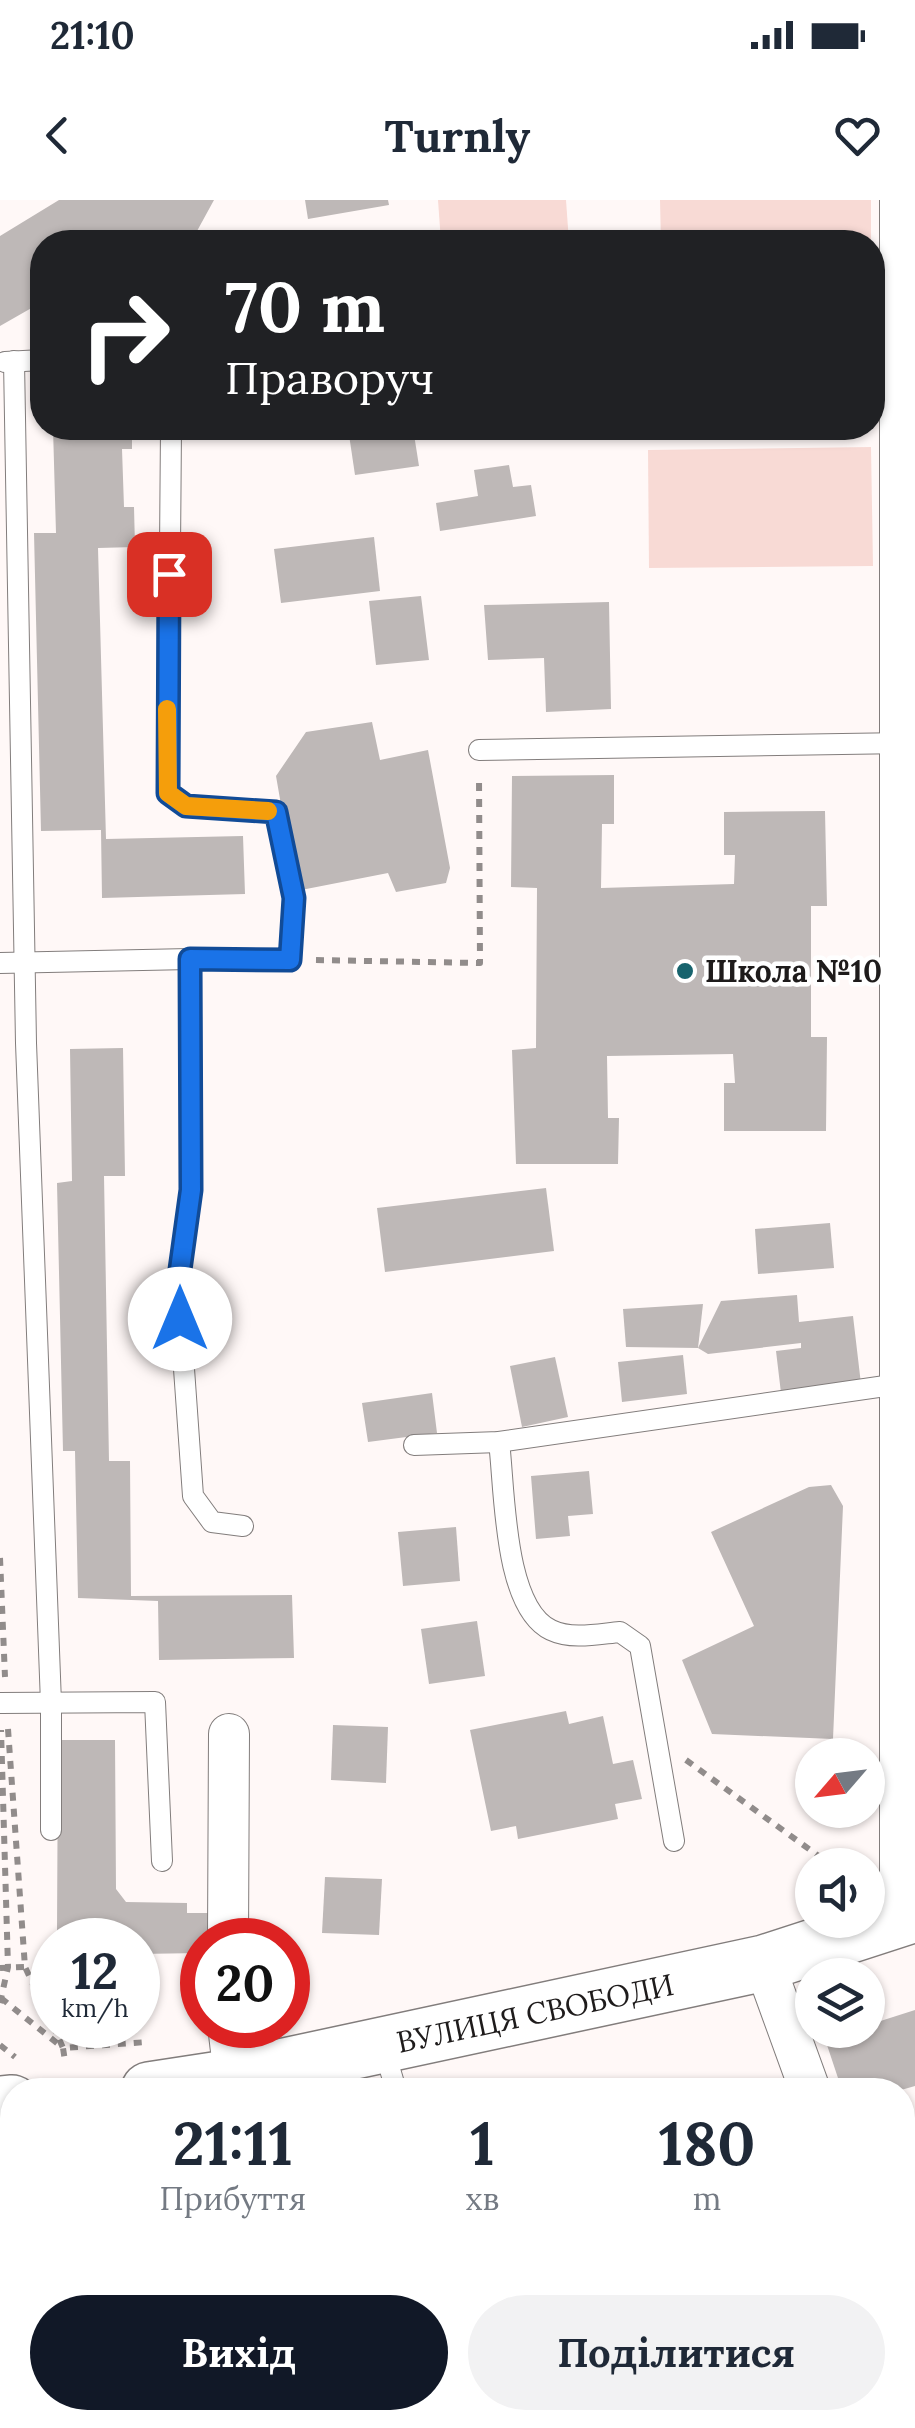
<!DOCTYPE html>
<html lang="uk">
<head>
<meta charset="utf-8">
<style>
	:root { --surface:#fff; --page:#f2f2f3; --text:#1f2937; --muted:#747a83; --accent:#111827 }
	body { margin:0; font-family:Lora,serif; background:var(--page); color:var(--text); height:100vh; display:flex; flex-direction:column; font-size:38px; white-space:nowrap }
	* { box-sizing:border-box; margin:0 }
	p { font-size:32px; color:var(--muted) }
	.icon { flex:none; width:55px; height:55px; fill:none; stroke:currentColor; stroke-width:2; stroke-linecap:round; stroke-linejoin:round }
	.map { position:relative; flex:1; overflow:hidden }
	.panel { position:absolute; left:0px; top:1878px; width:915px; height:352px; display:flex; flex-direction:column; background:var(--surface); border-radius:40px 40px 0 0; box-shadow:0 2px 8px #0004 }
	.panel>* { flex:none }
	.hud { position:absolute; left:30px; top:30px; width:855px; height:210px; border-radius:40px; box-shadow:0 2px 8px #0004; background:#202124; color:#fff; overflow:hidden }
	.needle { width:65px; rotate:242deg }
	.controls { position:absolute; left:795px; top:1538px; display:grid; gap:20px }
	.controls a { display:grid; place-items:center; width:90px; height:90px; border-radius:50%; background:var(--surface); box-shadow:0 2px 8px #0004; font-size:50px }
	.speed { position:absolute; left:30px; top:1718px; display:flex; gap:20px; font-size:50px; font-weight:700; text-align:center }
	.speed>* { display:grid; place-content:center; width:130px; height:130px; border-radius:50%; background:var(--surface); box-shadow:0 2px 8px #0004; line-height:1 }
	.speed small { font-size:25px; font-weight:400 }
	.speed .limit { border:15px solid #d22; background:#fff; color:#111 }
	.pin { position:absolute; display:grid; place-items:center; width:85px; height:85px; color:#fff; margin:-42px; border-radius:20px; box-shadow:0 5px 15px #0006 }
	.me { position:absolute; width:110px; margin:-55px; rotate:0deg; stroke-linejoin:round; filter:drop-shadow(0 0 8px #0008) }
	.turn { display:flex; align-items:center; gap:35px; height:210px; padding:0 30px; font-size:45px }
	.turn .icon { width:130px; height:130px; stroke-width:2.5 }
	.turn b { display:block; font-size:70px; line-height:85px }
	.eta { display:flex; justify-content:space-evenly; align-items:center; height:170px; text-align:center }
	.eta b { font-size:60px; font-weight:800; line-height:70px }
	.action { display:flex; gap:20px; margin-top:auto; padding:20px 30px }
	.action a { flex:1; height:115px; border-radius:60px; background:var(--accent); color:#fff; font-size:40px; font-weight:800; line-height:115px; text-align:center }
	.action a+a { background:var(--page); color:var(--text) }
	.status { display:flex; justify-content:space-between; align-items:center; height:70px; padding:0 50px; background:var(--surface); direction:ltr }
	.status svg { height:28px; fill:currentColor }
	header { display:flex; justify-content:space-between; align-items:center; height:130px; padding:0 30px; background:var(--surface); font-size:45px; font-weight:800 }
	.map>svg:first-child { display:block }
	.green { fill:#f8dad5 }
	.building { fill:#beb8b7 }
	.lines { fill:none; stroke-linecap:round; stroke-linejoin:round }
	.service-casing { stroke:#827d7c; stroke-width:22 }
	.minor-casing { stroke:#827d7c; stroke-width:42 }
	.secondary-casing { stroke:#827d7c; stroke-width:58 }
	.path { stroke:#918c8b; stroke-width:6; stroke-dasharray:8 8; stroke-linecap:butt }
	.service { stroke:#fff; stroke-width:20 }
	.minor { stroke:#fff; stroke-width:40 }
	.secondary { stroke:#fff; stroke-width:55 }
	.route-casing { stroke:#114b97; stroke-width:25 }
	.route { stroke:#1a73e8; stroke-width:18 }
	.slow { stroke:#f59e0b; stroke-width:18 }
	.poi-dot { fill:#17636d; stroke:#fff; stroke-width:4 }
	.labels { text-anchor:middle; dominant-baseline:central; stroke-width:9; stroke-linejoin:round; paint-order:stroke }
	.poi-label { font-size:30px; font-weight:bold; fill:#1e1b1b; stroke:#fff; text-anchor:start }
	.street-label { font-size:30px; fill:#1e1b1b; stroke:#fff }
</style>
</head>
<body>
<div class="status"><b>21:10</b><svg viewBox="0 0 49 12"><path d="M0 12V9h3v3zM5 12V6h3v6zM10 12V3h3v9zM15 12V0h3v12zM26 1h20v11H26zM47 4h2v5h-2z"/></svg></div>
<header><svg class="icon" aria-label="back" viewBox="0 0 24 24"><path d="M15 5l-7 7 7 7"/></svg>Turnly<svg class="icon" aria-label="heart" viewBox="0 0 24 24"><path d="M12 20l-8-8c-3-5 5-10 8-4 3-6 11-1 8 4z"/></svg></header>
<div class="map">
<svg width="915" height="2228" viewBox="0 0 915 2228">
	<rect width="100%" height="100%" fill="#fff8f7"/>
	<!-- green -->
	<g class="green">
		<polygon points="438,0 566,0 569,42 441,42"/>
		<polygon points="660,0 871,0 871,42 661,42"/>
		<polygon points="871,247 873,366 649,368 648,250"/>
	</g>
	<!-- building -->
	<g class="building">
		<polygon points="59,0 214,0 191,42 42,42 42,102 0,126 0,36"/>
		<polygon points="305,0 388,0 389,5 308,19"/>
		<polygon points="53,228 132,228 132,249 122,249 124,307 134,307 135,347 98,348 106,639 243,636 245,694 102,698 101,630 41,631 34,333 56,333"/>
		<polygon points="348,228 413,228 419,266 355,275"/>
		<polygon points="509,265 513,287 531,285 536,316 440,331 436,303 478,296 474,270"/>
		<polygon points="374,337 380,391 281,403 274,349"/>
		<polygon points="421,396 429,460 376,465 369,401"/>
		<polygon points="609,402 611,509 546,512 544,458 488,460 484,405"/>
		<polygon points="372,522 380,560 428,550 450,668 446,683 396,692 388,673 296,691 276,576 306,532"/>
		<polygon points="614,575 614,624 602,624 601,688 734,684 735,655 724,655 724,612 825,611 827,706 811,706 811,837 827,837 826,931 724,931 724,883 735,883 733,854 607,856 608,918 619,918 618,964 516,964 512,850 536,848 537,688 511,687 512,576"/>
		<polygon points="123,848 125,976 104,976 109,1261 130,1261 131,1396 292,1395 294,1458 159,1460 158,1401 78,1398 75,1251 63,1251 57,983 72,981 70,849"/>
		<polygon points="546,988 554,1051 385,1072 377,1008"/>
		<polygon points="830,1023 834,1068 758,1074 755,1029"/>
		<polygon points="797,1095 799,1122 853,1116 861,1184 781,1193 776,1151 801,1148 801,1143 708,1154 698,1148 721,1101"/>
		<polygon points="703,1104 698,1148 626,1147 623,1109"/>
		<polygon points="683,1155 687,1194 622,1202 618,1162"/>
		<polygon points="555,1157 568,1217 522,1227 510,1166"/>
		<polygon points="432,1193 437,1233 368,1242 362,1203"/>
		<polygon points="589,1271 593,1314 568,1316 570,1336 536,1339 531,1276"/>
		<polygon points="831,1285 843,1306 833,1539 712,1534 682,1460 754,1426 711,1332 809,1287"/>
		<polygon points="456,1327 460,1381 403,1386 398,1332"/>
		<polygon points="477,1421 485,1476 429,1484 421,1429"/>
		<polygon points="566,1511 569,1524 603,1516 613,1564 633,1560 642,1599 615,1604 618,1619 518,1639 516,1626 491,1631 470,1530"/>
		<polygon points="333,1525 388,1527 386,1583 331,1580"/>
		<polygon points="58,1540 115,1540 116,1689 126,1702 187,1703 187,1713 209,1713 210,1740 202,1740 202,1753 138,1754 138,1740 63,1740 57,1733"/>
		<polygon points="325,1677 382,1679 379,1735 322,1733"/>
		<polygon points="915,1810 915,1886 901,1890 842,1890 825,1839 868,1830 868,1825"/>
		<polygon points="915,1948 915,2007 902,2011 902,1952"/>
		<polygon points="915,2023 915,2073 908,2075 902,2027"/>
		<polygon points="56,2218 132,2218 133,2228 57,2228"/>
		<polygon points="444,2218 477,2218 477,2219 445,2225"/>
		<polygon points="621,2218 677,2218 681,2228 624,2228"/>
		<polygon points="788,2218 853,2218 856,2228 792,2228"/>
	</g>
	<g class="lines">
		<defs>
			<g id="service">
				<polyline points="14,161 26,843 51,1503 51,1630"/>
				<polyline points="5,162 42,160"/>
				<polyline points="171,228 168,593 186,606 276,612 294,699 290,760 190,759"/>
				<polyline points="479,550 906,543"/>
				<polyline points="0,763 190,759 191,990 178,1084 193,1296 212,1322 243,1326"/>
				<path d="M499,1242c6,47 4,165 52,188 21,10 47,4 69,2l20,14 34,195"/>
				<polyline points="414,1245 499,1242 899,1184"/>
				<polyline points="0,1503 155,1502 162,1661"/>
				<polyline points="384,1849 396,1890"/>
				<polyline points="12,2031 2,2041 12,2214"/>
				<polyline points="717,2218 720,2228"/>
				<polyline points="199,2228 200,2218"/>
			</g>
			<g id="minor">
				<polyline points="900,1719 900,0"/>
				<polyline points="228,1740 229,1534"/>
				<polyline points="764,1763 810,1890"/>
				<polyline points="228,1825 234,1877"/>
				<polyline points="902,2143 915,2178"/>
			</g>
			<g id="secondary">
				<polyline points="149,1890 234,1877 764,1763 915,1714"/>
				<polyline points="0,1904 12,1903"/>
			</g>
		</defs>
		<!-- service casing -->
		<use href="#service" class="service-casing"/>
		<!-- minor casing -->
		<use href="#minor" class="minor-casing"/>
		<!-- secondary casing -->
		<use href="#secondary" class="secondary-casing"/>
		<!-- path -->
		<g class="path">
			<polyline points="316,760 480,763 479,575"/>
			<polyline points="0,1358 5,1477"/>
			<polyline points="8,1529 25,1767 52,1825"/>
			<polyline points="686,1560 831,1665"/>
			<polyline points="0,1768 25,1767"/>
			<polyline points="1,1798 63,1848 65,1861"/>
			<polyline points="0,1803 8,1767 1,1530"/>
			<polyline points="53,1825 63,1848 147,1842"/>
			<polyline points="0,1845 15,1857"/>
			<polyline points="0,1990 12,1978"/>
			<polyline points="902,2089 909,2108"/>
		</g>
		<!-- service -->
		<use href="#service" class="service"/>
		<!-- minor -->
		<use href="#minor" class="minor"/>
		<!-- secondary -->
		<use href="#secondary" class="secondary"/>
	</g>
	<g class="lines">
		<defs>
			<polyline id="route" points="169,374 168,593 186,606 276,612 294,698 290,760 190,759 191,990 178,1084 180,1119"/>
		</defs>
		<!-- route casing -->
		<use href="#route" class="route-casing"/>
		<!-- route -->
		<use href="#route" class="route"/>
		<!-- slow -->
		<polyline class="slow" points="167,509 168,593 186,606 268,611"/>
	</g>
	<!-- markers -->
	<circle class="poi-dot" cx="685" cy="771" r="10"/>
	<g class="labels">
		<!-- poi labels -->
		<g class="poi-label">
			<text x="705" y="771">Школа №10</text>
		</g>
		<!-- street labels -->
		<g class="street-label">
			<text transform="translate(535 1813) rotate(-12)">ВУЛИЦЯ СВОБОДИ</text>
		</g>
	</g>
</svg>
<div class="controls">
<a><svg class="needle" viewBox="-14 -14 28 28"><path d="M0-13l5 13h-10z" fill="#e53935"/><path d="M0 13l5-13h-10z" fill="#747a83"/></svg></a>
<a><svg class="icon" aria-label="sound" viewBox="0 0 24 24"><path d="M4 9h4l5-4v14l-5-4H4zM17 9q2 3 0 6"/></svg></a>
<a><svg class="icon" aria-label="layers" viewBox="0 0 24 24"><path d="M12 4l9 5-9 5-9-5zM3 14l9 5 9-5"/></svg></a>
</div>
<div class="speed"><div>12<small>km/h</small></div><div class="limit">20</div></div>
<div class="pin" style="left:169px;top:374px;background:#d93025"><svg class="icon" aria-label="arrive" viewBox="0 0 24 24"><path d="M6 21V4h12l-3 4 3 4H6"/></svg></div>
<svg class="me" style="left:180px;top:1119px" viewBox="-20 -20 40 40"><circle r="19" fill="#fff"/><path d="M0-13L10 11 0 6-10 11z" fill="#1a73e8"/></svg>
<div class="hud">
<div class="turn"><svg class="icon" aria-label="right" viewBox="0 0 24 24"><path d="M7 20v-9h11M14 6l5 5-5 5"/></svg><div><b>70 m</b>Праворуч</div></div>
</div>
<section class="panel">
<div class="eta">
<div><b>21:11</b><p>Прибуття</p></div>
<div><b>1</b><p>хв</p></div>
<div><b>180</b><p>m</p></div>
</div>
<div class="action"><a>Вихід</a><a>Поділитися</a></div>
</section>
</div>
</body>
</html>
